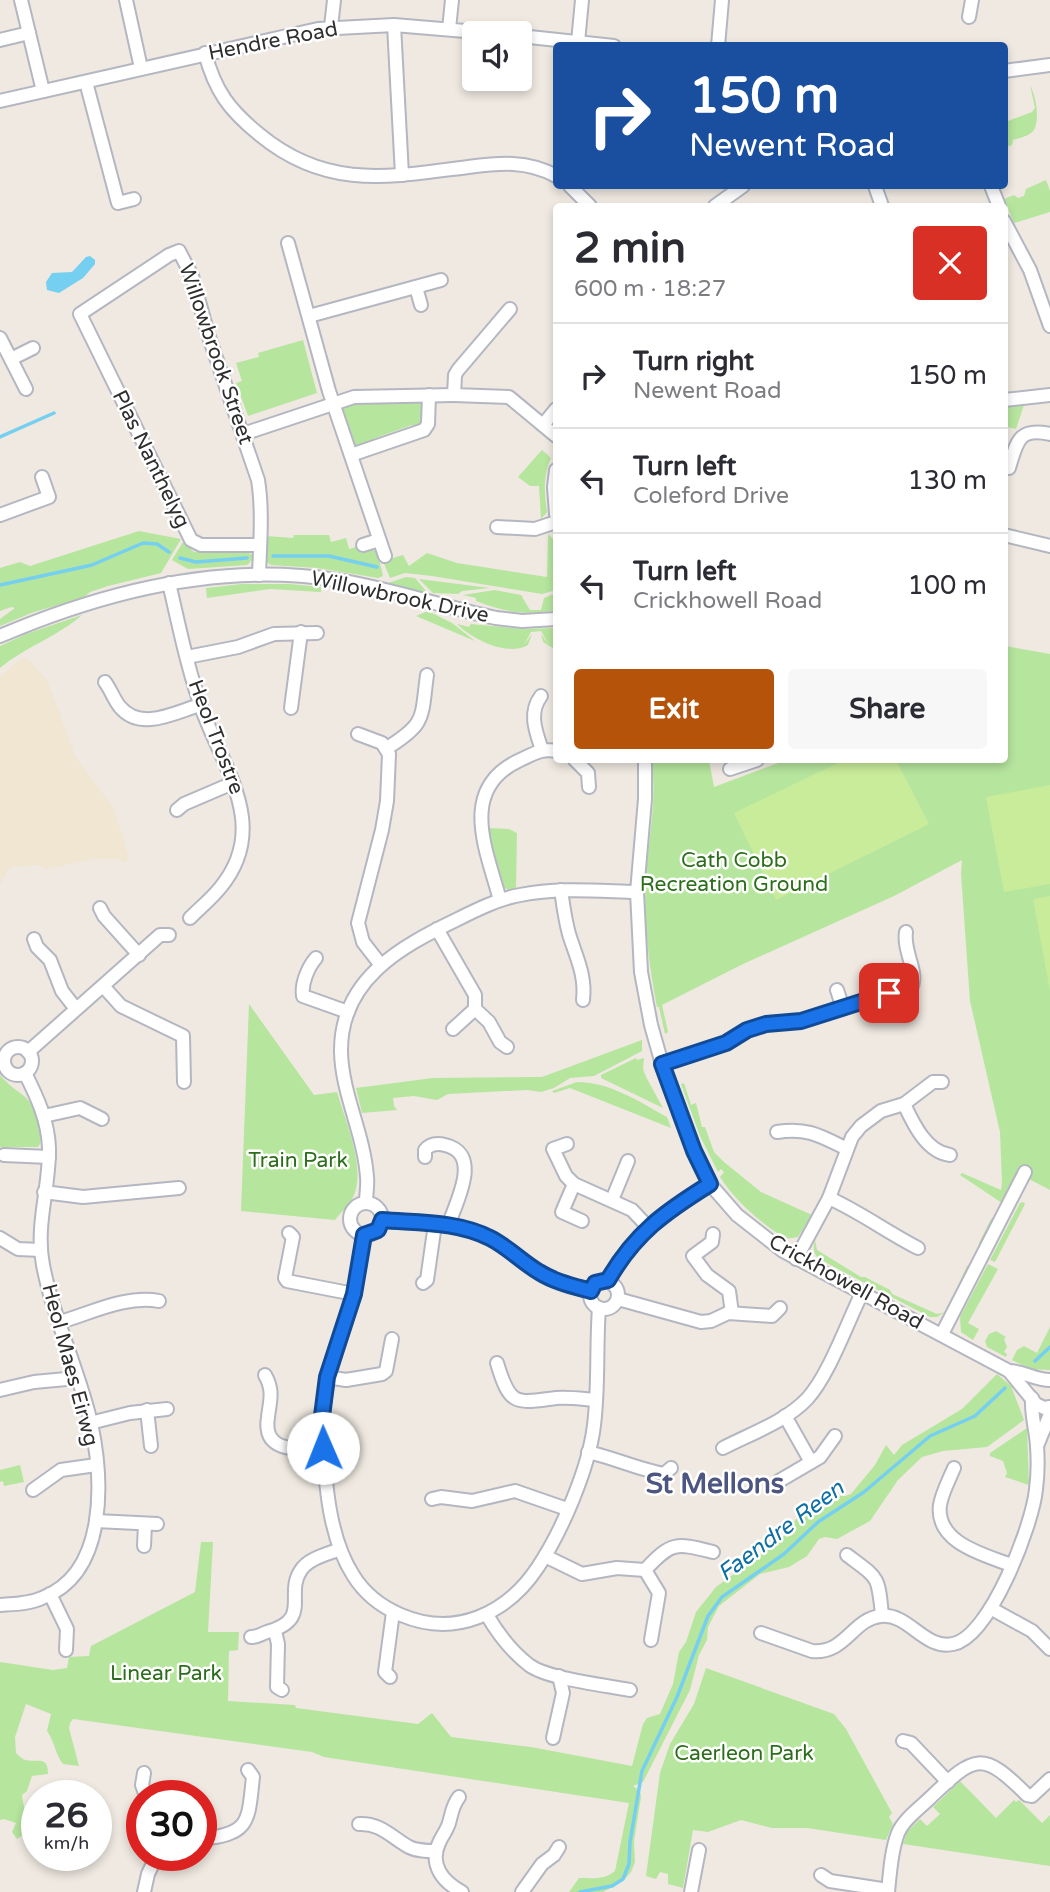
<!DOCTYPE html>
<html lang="en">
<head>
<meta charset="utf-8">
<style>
	:root { --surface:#fff; --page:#f7f7f7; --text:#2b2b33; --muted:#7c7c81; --line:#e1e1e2; --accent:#b45309 }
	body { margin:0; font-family:"Varela Round",sans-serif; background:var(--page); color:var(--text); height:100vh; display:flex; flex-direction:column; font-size:26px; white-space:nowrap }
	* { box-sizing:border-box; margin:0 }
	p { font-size:23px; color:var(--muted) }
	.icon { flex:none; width:38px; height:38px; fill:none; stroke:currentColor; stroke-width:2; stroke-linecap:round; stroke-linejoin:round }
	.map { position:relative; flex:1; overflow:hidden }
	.sheet { position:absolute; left:553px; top:203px; width:455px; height:560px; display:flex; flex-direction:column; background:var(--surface); border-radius:7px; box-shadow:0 4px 10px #0003 }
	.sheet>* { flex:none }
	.hud { position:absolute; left:553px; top:42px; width:455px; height:147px; border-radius:7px; box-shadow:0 4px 10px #0003; background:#1a4fa0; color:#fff; overflow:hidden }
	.controls { position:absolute; left:462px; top:21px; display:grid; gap:14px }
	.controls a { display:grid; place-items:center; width:70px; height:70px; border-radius:7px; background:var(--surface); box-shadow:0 4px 10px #0003; font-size:35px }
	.speed { position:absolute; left:21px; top:1780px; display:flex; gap:14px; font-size:35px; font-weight:700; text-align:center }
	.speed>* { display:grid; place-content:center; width:91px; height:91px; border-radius:50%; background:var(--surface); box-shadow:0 4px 10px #0003; line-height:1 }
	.speed small { font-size:18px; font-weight:400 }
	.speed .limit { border:10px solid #d22; background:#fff; color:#111 }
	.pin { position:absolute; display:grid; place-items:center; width:60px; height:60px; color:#fff; margin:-30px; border-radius:14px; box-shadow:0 4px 10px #0006 }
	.me { position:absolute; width:77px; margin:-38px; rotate:359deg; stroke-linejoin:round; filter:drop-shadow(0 0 5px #0008) }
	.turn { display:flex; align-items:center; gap:24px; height:147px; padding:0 21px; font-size:32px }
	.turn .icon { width:91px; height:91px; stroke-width:2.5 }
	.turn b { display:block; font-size:49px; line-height:60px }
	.round { display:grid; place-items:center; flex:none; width:74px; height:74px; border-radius:7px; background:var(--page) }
	.summary { display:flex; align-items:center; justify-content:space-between; height:119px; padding:0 21px }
	h1 { font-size:42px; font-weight:700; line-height:52px }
	.primary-button { display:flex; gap:14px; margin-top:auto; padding:14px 21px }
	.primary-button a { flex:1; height:80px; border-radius:7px; background:var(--accent); color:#fff; font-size:28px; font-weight:700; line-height:80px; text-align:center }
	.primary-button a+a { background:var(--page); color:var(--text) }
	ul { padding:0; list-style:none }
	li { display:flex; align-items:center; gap:21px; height:105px; padding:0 21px; border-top:2px solid var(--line) }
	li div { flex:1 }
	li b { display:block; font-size:26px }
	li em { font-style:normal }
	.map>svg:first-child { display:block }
	.education { fill:#f0e6d1 }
	.green { fill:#b6e59e }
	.pitch { fill:#c9ec9a }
	.water { fill:#75cff0 }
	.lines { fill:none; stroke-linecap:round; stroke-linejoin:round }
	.stream { stroke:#75cff0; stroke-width:3.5 }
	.minor-casing { stroke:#b4b7c1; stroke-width:16 }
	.minor { stroke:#fff; stroke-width:12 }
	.route-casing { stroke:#114b97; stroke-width:18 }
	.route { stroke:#1a73e8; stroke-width:12 }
	.labels { text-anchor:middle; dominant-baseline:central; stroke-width:5; stroke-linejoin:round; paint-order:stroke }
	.street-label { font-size:21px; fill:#2e2e2e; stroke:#fff }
	.park-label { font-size:21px; fill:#2c6e1b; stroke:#fff }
	.water-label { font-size:23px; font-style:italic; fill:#0d6fa3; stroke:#fff }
	.district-label { font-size:28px; font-weight:bold; fill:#4d5680; stroke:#fff }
</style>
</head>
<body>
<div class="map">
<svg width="1050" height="1892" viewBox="0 0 1050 1892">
	<rect width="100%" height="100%" fill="#efe9e1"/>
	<!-- education -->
	<polygon class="education" points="26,658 47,680 76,758 114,809 129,858 125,863 118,859 96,859 45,869 40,865 10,867 0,884 0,677 21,659"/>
	<!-- green -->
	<g class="green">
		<path d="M1030,85c6,11 10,33 4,45 -4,6 -15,8 -21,10l-1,5 -6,2 -1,-25 27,-10 3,-4z"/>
		<polygon points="1046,180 1050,191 1050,212 1014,223 1004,199 1014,195 1018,198 1024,196 1026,189"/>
		<polygon points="303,340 317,393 248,416 236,383 242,381 236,363 259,357 258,353"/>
		<polygon points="361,402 419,402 424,406 423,424 417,428 412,425 375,438 373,443 359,447 355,445 343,411 345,407"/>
		<polygon points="1025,402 1016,429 1007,427 1008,424 1005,424 1004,405"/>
		<path d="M542,450l9,8c-8,18 -7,34 -4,54l-6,7 -2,-33h-9l-12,-9z"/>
		<polygon points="139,531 181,539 161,573 108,586 90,592 83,598 34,612 0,626 0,619 15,608 11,607 0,611 0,568 20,562 30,566"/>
		<polygon points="548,534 556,542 556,590 542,594 432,576 405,573 390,578 383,561 403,555 409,566 427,553 457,563 547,577"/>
		<polygon points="294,535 329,535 331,542 346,538 349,549 356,547 361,553 374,550 378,554 383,576 378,578 317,568 271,565 267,562 266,536 293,538"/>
		<polygon points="183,542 194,552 249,553 252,555 252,560 247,565 188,569 172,560"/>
		<polygon points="406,577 415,578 426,591 425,595 385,584"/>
		<polygon points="419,579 490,588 462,591 458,594 433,593"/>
		<polygon points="242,584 290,584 321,587 321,592 270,589 207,598 206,588"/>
		<path d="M495,590l26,5 9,15h11l3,-12 12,-5v17c-29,6 -52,2 -80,-9v-3l-13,-3z"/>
		<polygon points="428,611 452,623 475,641 416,616"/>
		<path d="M82,615c-25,22 -57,32 -82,53v-22l26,-12z"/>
		<path d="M457,624l12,3 2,-3 52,5 33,-1v22l-13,-8 -2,-8 8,11 -8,-14 -10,1 -7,13 8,-11 -4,11c-21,12 -56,-6 -71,-21z"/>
		<path d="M1005,646l45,8v536l-23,-12 -79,135 -3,-1 -8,5h-7l-111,-58c-6,-6 -6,-11 -4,-19l2,10 44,27h4l25,13 2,4 45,20 9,-2 21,-46 4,-1 9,-19 -1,-3 12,-24 4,-2 7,-14 -42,-28 2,-2 39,17 1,-7 -2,-51 -30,-131 -9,-127 1,-14 -68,36 -151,68 -81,41 6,27 -3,2 -6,-27h-2c-8,-42 -14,-86 -11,-129 2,-36 12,-83 5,-118h58l5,27 72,-27h218z"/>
		<polygon points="487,828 509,829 517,833 516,888 508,890 504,887"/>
		<path d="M249,1004l65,91 23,-3c8,28 31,80 15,107 -4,7 -12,14 -17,21l-94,-9z"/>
		<polygon points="642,1040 642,1051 594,1076 570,1078 554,1088 541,1092 527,1090 448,1094 437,1100 414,1096 393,1098 394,1106 397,1110 362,1113 356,1088 433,1078 542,1077"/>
		<polygon points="636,1058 637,1060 644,1058 643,1069 646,1077 663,1108 601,1078 601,1075"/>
		<path d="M0,1075c18,22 33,17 39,51 1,8 4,15 -1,21h-38z"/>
		<path d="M577,1082c33,0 63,20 90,35l4,11 -101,-40 -16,5 -2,-2z"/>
		<path d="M684,1083l7,22 5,-2 6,24h3l9,25 10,10 37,30 51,23 -14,22 -12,2c-25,-16 -49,-36 -66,-62l4,-5 -3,-3 -3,3 -18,-36 -19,-52z"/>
		<polygon points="1023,1202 1025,1204 995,1262 990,1260 1020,1203"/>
		<polygon points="988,1264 998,1269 968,1323 979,1329 973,1340 961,1332 960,1317"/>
		<polygon points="1050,1327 1050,1370 1030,1369 1012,1360 1017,1350 1024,1346 1037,1353"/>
		<polygon points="996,1331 1006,1337 1004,1339 1007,1347 1004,1352 1007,1354 1006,1357 987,1347 985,1341 989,1334"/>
		<path d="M997,1374l14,12 13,34 -37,27 -44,4 -21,6 -24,23 -28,41 -33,18 -12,-2 -6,2 -12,17 -18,11 -29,7 -41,32 -11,21 -1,13 -8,15 -9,35 -47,92 -10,4 7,5 1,6 -7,44 1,21 -4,10 -8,9 -20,11h-34l10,-14c13,0 26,2 36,-7l14,-68 -305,-46 -12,-5 -239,-33 -3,4 -1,5 10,38 -16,-2c-8,-10 -8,-22 -16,-33l4,-17 -25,-10 -11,33 1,16c2,2 7,7 10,7 11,3 22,-5 22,14l-16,2 -5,15 -5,4c1,17 14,33 -5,44l-5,-7 4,-9 -12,-4 -4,1v-158l53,8 14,-2 2,-11 20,-1 2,-10 104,-54 6,-50h12l-5,90h31l-1,18 -9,1 -1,50 67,4 1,3 122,16 14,-11 19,24 80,10 101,19 11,-42 4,-6 13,-4 13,-30 6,-32 7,-10 10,-30 20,-25 65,-47 15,-21 24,-20 7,-4 18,1 6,-2 24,-29 11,-20 8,10 8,-10 60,-36z"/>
		<polygon points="1027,1428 1029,1485 1005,1477 1007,1473 1003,1461 990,1456 990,1453"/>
		<polygon points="20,1465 24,1482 4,1486 3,1481 0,1482 0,1470"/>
		<polygon points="706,1668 834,1714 846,1729 892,1813 889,1817 893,1824 886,1840 807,1828 772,1828 741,1820 708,1832 693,1830 683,1888 668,1884 668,1874 660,1872 656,1879 646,1876 660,1773 670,1744 694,1704"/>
		<polygon points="960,1781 996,1818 1014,1800 1016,1802 1019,1800 1042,1823 1050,1815 1050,1866 903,1844 907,1832 920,1819 927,1826 940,1814 933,1807"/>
	</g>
	<!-- pitch -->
	<g class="pitch">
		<polygon points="844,760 896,760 929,824 776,900 734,813"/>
		<polygon points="1050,785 1050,884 1004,892 986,797"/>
		<polygon points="1050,896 1050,991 1033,899"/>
	</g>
	<!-- water -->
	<polygon class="water" points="90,256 95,260 95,264 83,278 59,293 47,290 46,282 52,273 72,272 86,257"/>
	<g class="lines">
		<!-- stream -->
		<g class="stream">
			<polyline points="0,437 54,413"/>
			<polyline points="273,556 329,556 377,567"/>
			<polyline points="180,558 196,562 247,558"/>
			<polyline points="0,585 92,565 143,543 157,544 169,552"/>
			<polyline points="1035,1361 1050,1347"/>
			<polyline points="580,1892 612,1886 623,1879 629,1864 630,1842 642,1771 677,1697 708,1616 722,1597 784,1554 818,1522 864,1492 930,1436 975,1416 1005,1388"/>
		</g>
		<defs>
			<g id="minor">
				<polyline points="21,0 43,91"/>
				<polyline points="126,0 141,68"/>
				<polyline points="969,17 972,0"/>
				<polyline points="394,25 402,175"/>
				<polyline points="331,27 334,0"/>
				<polyline points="449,29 452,0"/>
				<polyline points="520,36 614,46"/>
				<polyline points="0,40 29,33"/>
				<polyline points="578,42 582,0"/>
				<polyline points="718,46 722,0"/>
				<path d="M205,53c10,38 24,57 55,82 67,55 129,42 208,32 32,-4 59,-7 88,9"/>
				<polyline points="1004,71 1050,65"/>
				<polyline points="86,82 118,203 134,199"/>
				<polyline points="0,101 318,29 394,25 489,33"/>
				<polyline points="570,186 590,206"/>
				<polyline points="875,186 882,206"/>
				<polyline points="991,186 999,206"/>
				<polyline points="715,206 743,186"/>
				<polyline points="1004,221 1030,270 1050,326"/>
				<polyline points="288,243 329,391 385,556"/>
				<polyline points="416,287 421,305"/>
				<polyline points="510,309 458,370 455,375 454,395 509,397 556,436"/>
				<polyline points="309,316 441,280"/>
				<polyline points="0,338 26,389"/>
				<polyline points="11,359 33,348"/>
				<polyline points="1004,400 1050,395"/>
				<polyline points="543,425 556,409"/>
				<polyline points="243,434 354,397 454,395"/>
				<polyline points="351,455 424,430 428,424 429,395"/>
				<path d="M1009,468c8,-26 9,-41 41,-34"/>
				<polyline points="556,470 554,487 556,514"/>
				<polyline points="0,515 49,497 42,477"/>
				<polyline points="497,527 535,529 556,522"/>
				<polyline points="1004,535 1050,546"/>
				<polyline points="363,545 379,540"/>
				<path d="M259,575c1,-31 4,-64 -1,-95l-50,-146 -16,-58 -13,-25 -10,4 -89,59 111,226 10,5h59"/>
				<path d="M169,583c10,43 19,88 34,129 22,59 67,116 17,176 -9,11 -20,20 -30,30"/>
				<path d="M0,636c105,-45 222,-74 336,-56 54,8 106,27 160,38l26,3 34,-2"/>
				<polyline points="187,657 238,647 274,634 317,633"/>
				<path d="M105,682c6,8 9,18 15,25 21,25 56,5 80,-2"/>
				<path d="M541,696c-13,17 -5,36 1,54"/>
				<polyline points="291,708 301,632"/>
				<polyline points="358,734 382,743 389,754 387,801 382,830 358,923 363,942 380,964"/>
				<path d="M387,748c40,-25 34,-30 40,-73"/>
				<polyline points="575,760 588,773 589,787"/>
				<path d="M645,760v39l-8,93 4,80 10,53 11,39 32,87 16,33 27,31 46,36 226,120c14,0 26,9 41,9"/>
				<polyline points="730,769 757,760"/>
				<polyline points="177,810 184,804 233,783"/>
				<path d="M561,890c2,14 4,30 8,44 7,23 17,41 14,66"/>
				<path d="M500,900c-13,-49 -43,-111 20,-140 13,-6 22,-12 36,-9"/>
				<polyline points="100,908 104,916 139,955"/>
				<polyline points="437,929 475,995 475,1009 489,1022 500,1042 507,1047"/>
				<polyline points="34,939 37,947 50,960 62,991 76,1009"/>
				<path d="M316,958c-8,9 -15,26 -13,38l45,16"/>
				<polyline points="103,986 121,1006 183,1036 184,1082"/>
				<polyline points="837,990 843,1008"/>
				<polyline points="453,1029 475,1009"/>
				<circle cx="18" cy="1061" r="14"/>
				<polyline points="28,1052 160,935 169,935"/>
				<path d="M662,1064l64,-21 21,-13 19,-6 35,-3 111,-35c6,-16 -9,-34 -6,-54"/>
				<path d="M904,1104c9,19 22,48 46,51"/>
				<polyline points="44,1116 80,1108 102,1119"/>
				<path d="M777,1132c30,-5 44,4 70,17"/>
				<polyline points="567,1144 553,1149 566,1176 574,1184 632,1210 648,1227"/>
				<polyline points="4,1155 49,1157"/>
				<path d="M425,1157v-7c5,-6 12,-7 20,-5 38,9 11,57 3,81"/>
				<polyline points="574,1184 562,1212 582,1221"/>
				<polyline points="44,1192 83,1197 179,1188"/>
				<path d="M829,1198c31,14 58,34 89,50"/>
				<polyline points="612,1200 628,1161"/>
				<path d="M366,1203c0,-9 2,-18 1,-26 -3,-43 -25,-83 -26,-125 -1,-72 59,-105 115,-132 20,-10 42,-21 64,-25 39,-8 78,-4 117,-3"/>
				<circle cx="366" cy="1219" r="16"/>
				<path d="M382,1220c34,3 71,2 103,16 20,8 35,25 54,36 16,10 34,14 52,19"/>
				<polyline points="289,1233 293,1237 285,1278 287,1281 354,1294"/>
				<polyline points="713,1234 712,1242 693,1256 707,1275 729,1291 732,1313"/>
				<path d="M364,1235c-3,23 -6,45 -13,68 -15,54 -32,85 -28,144 3,42 7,92 30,128 11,18 29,32 48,40 54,23 106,-1 137,-48 24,-36 51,-99 56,-142 5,-39 2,-78 5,-117"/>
				<polyline points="0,1238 18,1249 41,1250"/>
				<polyline points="796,1259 829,1198 852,1137 861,1126 881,1111 904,1104 933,1082 942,1082"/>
				<circle cx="604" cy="1295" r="14"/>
				<path d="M608,1281c27,-48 56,-69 102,-97"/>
				<polyline points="423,1283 427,1280 435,1224"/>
				<polyline points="618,1299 701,1322 711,1321 728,1313 772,1316 780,1308"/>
				<path d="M60,1322c31,-9 66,-27 99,-21"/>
				<polyline points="942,1334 1025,1172"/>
				<path d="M497,1363c13,44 19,40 59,35 13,-1 27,1 39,2"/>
				<polyline points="1009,1371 1036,1404 1044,1408 1050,1407"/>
				<path d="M265,1375c9,16 5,25 3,42 -6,37 31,32 55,31"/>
				<polyline points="327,1377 346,1380 382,1374 386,1371 392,1339"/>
				<polyline points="0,1390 34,1382 77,1378"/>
				<polyline points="147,1410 151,1446"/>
				<polyline points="785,1416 811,1462"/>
				<polyline points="90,1423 130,1413 167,1409"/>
				<polyline points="1037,1446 1050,1414"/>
				<path d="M723,1448c27,-14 62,-26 84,-49 22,-24 40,-76 55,-106"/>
				<path d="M588,1452c26,6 50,17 76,22l7,-6"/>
				<path d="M954,1468c-5,12 -12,25 -14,37 -5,38 45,50 71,60"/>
				<polyline points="779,1481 820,1457 835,1436"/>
				<polyline points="33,1490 61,1470 96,1465"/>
				<polyline points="432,1499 441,1497 472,1501 515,1491 567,1509"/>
				<polyline points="96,1521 157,1524"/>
				<polyline points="144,1546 145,1524"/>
				<path d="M847,1555c32,24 31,20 35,60"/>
				<path d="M545,1556l37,18 35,-6 28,2c27,-29 31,-27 68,-18"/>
				<polyline points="645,1570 659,1593 651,1640"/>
				<polyline points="50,1594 67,1629 66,1650"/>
				<path d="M0,1605c14,-1 29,-1 42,-7 66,-25 61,-119 49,-175 -12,-53 -38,-105 -48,-158 -8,-40 7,-78 6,-117 -1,-28 -12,-51 -24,-75"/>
				<polyline points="992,1609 1032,1631 1050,1649"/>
				<path d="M487,1615c11,19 24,36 42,50 19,14 76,20 101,25"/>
				<polyline points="275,1631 278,1644 277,1687 282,1690"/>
				<path d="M761,1633l51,18c34,3 40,-32 69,-35 28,-3 43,34 72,28 37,-7 80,-120 83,-155 2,-14 2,-29 1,-43 -1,-16 -6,-31 -5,-48"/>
				<path d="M251,1637c7,0 10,-3 16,-5 46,-13 17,-37 34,-62 8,-12 27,-16 39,-21"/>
				<polyline points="390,1677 385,1672 393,1612"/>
				<polyline points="553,1738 563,1693 559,1676"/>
				<polyline points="903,1741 911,1743 948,1782"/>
				<polyline points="144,1773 142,1785 146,1796"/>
				<path d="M459,1797c-7,9 -7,16 -10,26 -2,7 -7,13 -10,20 -10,22 4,39 23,49"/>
				<path d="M359,1824c22,-1 32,13 50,23 8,4 18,4 27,4"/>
				<path d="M201,1839c50,-5 47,-18 52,-62l-5,-7"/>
				<polyline points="821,1875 830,1881 888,1890"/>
				<polyline points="144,1892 148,1874 157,1855"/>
				<polyline points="522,1892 542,1864 554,1855 559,1847"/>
				<polyline points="691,1892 699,1850"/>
				<path d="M888,1892c2,-19 3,-41 10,-59 6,-14 22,-25 33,-36 44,-42 51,-47 96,-2l5,1 18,-17"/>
			</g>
		</defs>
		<!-- minor casing -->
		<use href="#minor" class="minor-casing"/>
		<!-- minor -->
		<use href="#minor" class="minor"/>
	</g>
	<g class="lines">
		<defs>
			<path id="route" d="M323,1448l-1,-32 5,-39 27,-83 10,-59 14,-5 4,-10c35,3 75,1 108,18 18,9 32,24 49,34 16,10 34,14 52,19l4,-8 13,-3c27,-47 57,-68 102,-96l-16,-33 -32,-87 64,-21 21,-13 19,-6 35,-3 88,-28"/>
		</defs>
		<!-- route casing -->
		<use href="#route" class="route-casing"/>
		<!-- route -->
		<use href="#route" class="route"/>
	</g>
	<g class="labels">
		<!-- street labels -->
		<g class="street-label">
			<text transform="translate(273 41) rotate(-11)">Hendre Road</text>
			<text transform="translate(216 354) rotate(71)">Willowbrook Street</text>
			<text transform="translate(151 459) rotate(64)">Plas Nanthelyg</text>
			<text transform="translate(400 597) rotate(12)">Willowbrook Drive</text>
			<text transform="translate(216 737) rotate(69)">Heol Trostre</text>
			<text transform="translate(846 1282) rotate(29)">Crickhowell Road</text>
			<text transform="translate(70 1365) rotate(75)">Heol Maes Eirwg</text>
		</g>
		<!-- park labels -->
		<g class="park-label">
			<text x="734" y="860">Cath Cobb<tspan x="734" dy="24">Recreation Ground</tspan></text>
			<text x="298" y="1160">Train Park</text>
			<text x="166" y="1673">Linear Park</text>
			<text x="744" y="1753">Caerleon Park</text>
		</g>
		<!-- water labels -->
		<g class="water-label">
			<text transform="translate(781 1531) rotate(-37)">Faendre Reen</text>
		</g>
		<!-- district labels -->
		<g class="district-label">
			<text x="715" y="1484">St Mellons</text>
		</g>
	</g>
</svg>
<div class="controls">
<a><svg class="icon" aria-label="sound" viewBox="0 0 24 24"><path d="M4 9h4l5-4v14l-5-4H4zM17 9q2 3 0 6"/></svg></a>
</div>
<div class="speed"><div>26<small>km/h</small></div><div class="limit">30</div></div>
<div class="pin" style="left:889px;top:993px;background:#d93025"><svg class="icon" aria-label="arrive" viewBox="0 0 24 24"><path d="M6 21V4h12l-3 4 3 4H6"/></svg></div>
<svg class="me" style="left:323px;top:1448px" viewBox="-20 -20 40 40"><circle r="19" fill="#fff"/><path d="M0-13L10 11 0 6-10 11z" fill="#1a73e8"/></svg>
<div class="hud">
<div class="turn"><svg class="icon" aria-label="right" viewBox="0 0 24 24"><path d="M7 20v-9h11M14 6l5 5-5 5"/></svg><div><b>150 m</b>Newent Road</div></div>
</div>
<section class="sheet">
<div class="summary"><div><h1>2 min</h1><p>600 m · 18:27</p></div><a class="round" style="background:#d93025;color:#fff"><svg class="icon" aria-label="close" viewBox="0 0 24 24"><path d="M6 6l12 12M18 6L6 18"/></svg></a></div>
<ul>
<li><svg class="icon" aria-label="right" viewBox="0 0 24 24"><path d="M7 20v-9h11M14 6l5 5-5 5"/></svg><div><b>Turn right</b><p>Newent Road</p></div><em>150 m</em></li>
<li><svg class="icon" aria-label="left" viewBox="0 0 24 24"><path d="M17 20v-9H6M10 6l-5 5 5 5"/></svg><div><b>Turn left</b><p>Coleford Drive</p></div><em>130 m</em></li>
<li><svg class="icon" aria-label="left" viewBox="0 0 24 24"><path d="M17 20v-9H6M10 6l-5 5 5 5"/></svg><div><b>Turn left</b><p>Crickhowell Road</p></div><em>100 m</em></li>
</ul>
<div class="primary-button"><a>Exit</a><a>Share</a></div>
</section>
</div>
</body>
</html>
